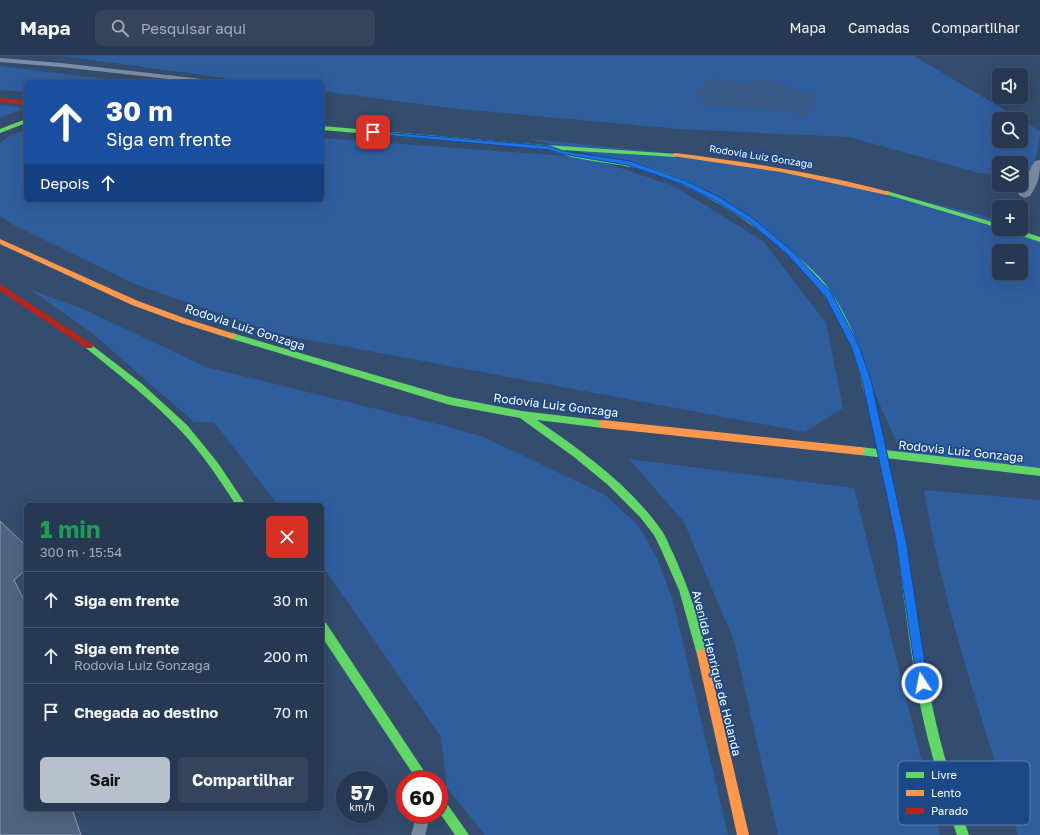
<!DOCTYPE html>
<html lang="pt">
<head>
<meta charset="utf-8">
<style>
	:root { --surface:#273952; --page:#33445c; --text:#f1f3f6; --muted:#a4acb8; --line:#435369; --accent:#b8c0cc }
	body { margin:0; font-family:"Golos Text",sans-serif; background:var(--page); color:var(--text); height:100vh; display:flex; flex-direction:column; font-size:15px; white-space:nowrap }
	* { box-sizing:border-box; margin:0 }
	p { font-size:13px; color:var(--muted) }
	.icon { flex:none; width:22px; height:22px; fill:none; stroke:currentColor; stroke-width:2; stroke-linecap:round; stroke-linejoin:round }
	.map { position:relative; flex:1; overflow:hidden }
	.details { position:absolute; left:24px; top:447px; width:300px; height:308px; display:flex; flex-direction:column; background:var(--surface); border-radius:6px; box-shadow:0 4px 16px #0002,0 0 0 1px var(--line) }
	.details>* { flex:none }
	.hud { position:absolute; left:24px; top:24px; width:300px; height:122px; border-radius:6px; box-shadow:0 4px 16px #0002,0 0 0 1px var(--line); background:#1a4fa0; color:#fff; overflow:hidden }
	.tools { position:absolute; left:992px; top:12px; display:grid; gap:8px }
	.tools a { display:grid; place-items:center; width:36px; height:36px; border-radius:6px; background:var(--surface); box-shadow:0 4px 16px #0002,0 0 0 1px var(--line); font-size:20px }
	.speed { position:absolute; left:336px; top:715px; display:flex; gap:8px; font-size:20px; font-weight:700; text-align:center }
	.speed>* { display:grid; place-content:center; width:52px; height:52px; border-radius:50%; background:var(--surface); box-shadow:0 4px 16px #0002,0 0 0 1px var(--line); line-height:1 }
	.speed small { font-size:10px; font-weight:400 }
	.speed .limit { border:6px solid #d22; background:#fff; color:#111 }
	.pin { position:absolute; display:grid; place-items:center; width:34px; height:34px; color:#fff; margin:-17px; border-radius:8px; box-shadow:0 2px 6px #0006 }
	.me { position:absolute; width:44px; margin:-22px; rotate:349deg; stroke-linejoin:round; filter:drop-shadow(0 0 3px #0008) }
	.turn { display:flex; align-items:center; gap:14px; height:84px; padding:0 16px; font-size:18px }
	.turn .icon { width:52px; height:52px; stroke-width:2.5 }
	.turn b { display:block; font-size:28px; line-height:34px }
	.then { display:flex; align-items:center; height:38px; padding:0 16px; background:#0003; gap:8px; font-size:15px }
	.round { display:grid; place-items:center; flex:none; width:42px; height:42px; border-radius:6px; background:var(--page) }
	.head { display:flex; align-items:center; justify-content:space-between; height:68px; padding:0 16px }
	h1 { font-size:24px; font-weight:700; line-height:30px; color:#1e9e55 }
	.button { display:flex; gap:8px; margin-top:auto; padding:8px 16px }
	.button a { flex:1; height:46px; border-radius:6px; background:var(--accent); color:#111; font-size:16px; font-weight:700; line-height:46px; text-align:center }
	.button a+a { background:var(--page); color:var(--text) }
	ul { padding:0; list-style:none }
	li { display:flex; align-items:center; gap:12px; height:56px; padding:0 16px; border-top:1px solid var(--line) }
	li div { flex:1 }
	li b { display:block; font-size:15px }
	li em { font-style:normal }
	header { display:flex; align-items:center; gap:24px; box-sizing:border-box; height:56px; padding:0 20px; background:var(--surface); border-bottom:1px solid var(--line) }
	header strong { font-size:19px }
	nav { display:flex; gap:22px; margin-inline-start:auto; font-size:14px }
	.search { width:280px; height:36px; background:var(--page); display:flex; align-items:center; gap:10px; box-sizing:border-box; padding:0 14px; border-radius:6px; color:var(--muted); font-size:15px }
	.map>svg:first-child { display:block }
	.green { fill:#2f5e9e; fill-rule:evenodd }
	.water { fill:#3a5b87 }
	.building { fill:#50647f; stroke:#8e9db2 }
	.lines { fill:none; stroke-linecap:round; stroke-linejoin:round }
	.lane { fill:#7b8ca4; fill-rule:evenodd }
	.street { fill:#7b8ca4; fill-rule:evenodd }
	.fast { fill:#63d668; fill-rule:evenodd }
	.slow { fill:#ff974d; fill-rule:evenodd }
	.jam { fill:#b3261e; fill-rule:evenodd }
	.jam-bridge-far1 { stroke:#b3261e; stroke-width:8 }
	.jam-bridge { stroke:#b3261e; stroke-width:11 }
	.route { fill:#1a73e8; stroke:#114b97 }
	.labels { text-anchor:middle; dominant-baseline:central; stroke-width:3.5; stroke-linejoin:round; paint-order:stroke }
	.far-street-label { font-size:10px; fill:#fff; stroke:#1b4887 }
	.street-label { font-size:12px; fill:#fff; stroke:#1b4887 }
	.key { fill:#1b4887; stroke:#5f7fab; stroke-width:1 }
	.key-label { font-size:11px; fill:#fff }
</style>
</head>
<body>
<header>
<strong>Mapa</strong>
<div class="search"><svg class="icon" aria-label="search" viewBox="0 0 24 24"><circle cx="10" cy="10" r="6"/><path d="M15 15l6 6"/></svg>Pesquisar aqui</div>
<nav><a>Mapa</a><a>Camadas</a><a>Compartilhar</a></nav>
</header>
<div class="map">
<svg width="1040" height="779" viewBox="0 0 1040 779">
	<rect width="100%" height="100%" fill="#344c6e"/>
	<!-- green -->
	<g class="green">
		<polygon points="62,0 914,0 1020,63 999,63 999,85 1021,85 1021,63 1040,75 1040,80 1032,123 1021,122 1021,107 999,107 999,119 979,117 849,81 679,73 449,52 322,35 322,26 254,26"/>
		<polygon points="0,10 131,26 26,26 26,36 0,34"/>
		<polygon points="0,49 25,52 0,62"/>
		<polygon points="26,74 26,144 322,144 322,82 591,102 674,130 763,185 826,267 843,352 805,376 278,278 132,227 10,167 0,160 0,87 10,80"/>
		<path d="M530,83l138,14 149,22 168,41 14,6v7l41,10v230l-137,-13 -62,-137 -13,-25 -76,-73 -100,-51zM999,195h22v22h-22z"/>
		<polygon points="31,234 83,253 206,311 449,371 484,381 605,439 638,469 657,502 673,545 728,779 485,779 447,732 441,681 322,509 322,449 278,449 214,366 194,366 92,277"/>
		<polygon points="629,403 854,432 940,779 778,779 734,585 684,466"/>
		<path d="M924,434l116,10v335h-22c-35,-114 -75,-228 -94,-345z"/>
	</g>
	<!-- water -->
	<polygon class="water" points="712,21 740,27 767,23 818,41 806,61 775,54 706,50 694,37"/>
	<!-- building -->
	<polygon class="building" points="0,465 26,490 26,514 14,524 26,548 26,753 72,753 81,779 0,779"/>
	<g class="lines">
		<!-- lane -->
		<g class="lane">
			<polygon points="0,2 61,7 211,24 214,26 195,26 61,11 0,6"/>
			<polygon points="417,758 431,758 425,779 411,779"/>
		</g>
		<!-- street -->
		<path class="street" d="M1040,104c0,15 -1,23 -10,36l-5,2 -5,-2 -2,-3 15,-29 2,-3z"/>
		<!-- fast -->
		<g class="fast">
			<polygon points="26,63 26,67 0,77 0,73"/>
			<path d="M322,70l196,17 159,11 1,1 -3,2 -113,-7c30,8 60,10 89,18 55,17 103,48 145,87 11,10 24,21 33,34 23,33 36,71 45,109l-1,2h-6c-4,-8 -5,-19 -8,-29 -5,-18 -12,-36 -21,-53 -33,-65 -122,-125 -190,-147 -32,-9 -72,-9 -101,-22l-225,-19z"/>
			<polygon points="887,135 999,168 999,172 885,138 885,136"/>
			<polygon points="1006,173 1016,173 1040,181 1040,186 1007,175"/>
			<path d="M232,277l218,64 72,14 84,10 1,3 -1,3 -3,1 -66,-8c45,31 93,65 125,111 5,7 7,15 11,22 15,33 26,66 34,101l-1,4 -4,1 -4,-1 -19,-68 -20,-45 -5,-10 -14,-18 -32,-32 -34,-28 -54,-39 -70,-13 -221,-67 -1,-2 1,-2z"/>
			<path d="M89,287l52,40 46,42 31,38 28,42h-10c-17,-26 -34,-52 -55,-74 -29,-31 -62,-56 -95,-83l-1,-2 1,-2z"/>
			<polygon points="860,391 1040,412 1040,420 860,399 857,398 855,395 857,392"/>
			<path d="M901,479l3,2 2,3c8,56 15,113 27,169 9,43 22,85 36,126h-12c-14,-41 -27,-83 -36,-126 -11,-56 -17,-113 -25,-169l2,-3z"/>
			<polygon points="322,566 326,567 430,724 417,724 322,581"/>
			<polygon points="439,740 443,742 469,779 455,779 439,756"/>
		</g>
		<!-- slow -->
		<g class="slow">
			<path d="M675,97c72,9 144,20 214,39l1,1 -3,2 -106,-23 -108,-16 -1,-1z"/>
			<polygon points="0,183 138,245 187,263 235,278 236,280 232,283 181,267 132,249 0,188"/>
			<polygon points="603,364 860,391 863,392 865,395 863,398 860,399 603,372 600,371 599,368 600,365"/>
			<polygon points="702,593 706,594 707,598 749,779 737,779 697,598 698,594"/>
		</g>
		<!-- jam -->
		<g class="jam">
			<polygon points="0,42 26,45 26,49 0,46"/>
			<polygon points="0,228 92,288 93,290 92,292 86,292 0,235"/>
		</g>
		<!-- jam-bridge-far1 -->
		<polyline class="jam-bridge-far1" points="870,342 892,443"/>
		<!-- jam-bridge -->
		<polyline class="jam-bridge" points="892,442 901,484"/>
	</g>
	<!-- route -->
	<polygon class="route" points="371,75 550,90 563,95 630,105 686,125 721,142 754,163 792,195 831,236 859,290 871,324 906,484 928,627 926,631 922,632 918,631 917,627 896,484 862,324 851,290 825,240 787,198 749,166 716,145 682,128 627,109 562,98 549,94 373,78 370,76"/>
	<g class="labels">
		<!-- far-street labels -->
		<g class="far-street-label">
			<text transform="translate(761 100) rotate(9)">Rodovia Luiz Gonzaga</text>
		</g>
		<!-- street labels -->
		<g class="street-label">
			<text transform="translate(245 271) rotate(18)">Rodovia Luiz Gonzaga</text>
			<text transform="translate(556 349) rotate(7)">Rodovia Luiz Gonzaga</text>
			<text transform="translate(961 395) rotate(6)">Rodovia Luiz Gonzaga</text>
			<text transform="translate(717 617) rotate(76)">Avenida Henrique de Holanda</text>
		</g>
	</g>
	<!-- legend -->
	<rect x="898" y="705" width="132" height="64" rx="6" class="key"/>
	<rect x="906" y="716" width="18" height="6" fill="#63d668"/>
	<rect x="906" y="734" width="18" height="6" fill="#ff974d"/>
	<rect x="906" y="752" width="18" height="6" fill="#b3261e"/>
	<g class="key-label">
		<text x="931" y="723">Livre</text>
		<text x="931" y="741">Lento</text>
		<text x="931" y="759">Parado</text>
	</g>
</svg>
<div class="tools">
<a><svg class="icon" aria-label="sound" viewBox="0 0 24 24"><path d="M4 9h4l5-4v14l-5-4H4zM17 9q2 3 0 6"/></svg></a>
<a><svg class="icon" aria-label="search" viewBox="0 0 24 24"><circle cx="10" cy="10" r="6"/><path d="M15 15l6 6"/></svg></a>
<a><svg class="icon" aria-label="layers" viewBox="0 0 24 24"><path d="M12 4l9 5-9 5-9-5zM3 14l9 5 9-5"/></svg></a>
<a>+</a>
<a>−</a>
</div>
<div class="speed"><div>57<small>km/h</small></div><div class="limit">60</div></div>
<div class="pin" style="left:373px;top:76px;background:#d93025"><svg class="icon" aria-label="arrive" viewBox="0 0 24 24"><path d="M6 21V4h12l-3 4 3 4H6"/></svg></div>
<svg class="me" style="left:922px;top:627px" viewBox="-20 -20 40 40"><circle r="17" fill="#1a73e8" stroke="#fff" stroke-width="3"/><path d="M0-11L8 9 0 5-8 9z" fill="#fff"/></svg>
<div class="hud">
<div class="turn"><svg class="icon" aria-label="ahead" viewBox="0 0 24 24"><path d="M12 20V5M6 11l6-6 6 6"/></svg><div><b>30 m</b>Siga em frente</div></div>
<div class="then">Depois<svg class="icon" aria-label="ahead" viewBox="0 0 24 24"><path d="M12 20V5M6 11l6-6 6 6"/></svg></div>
</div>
<section class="details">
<div class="head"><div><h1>1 min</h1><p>300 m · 15:54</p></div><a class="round" style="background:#d93025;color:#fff"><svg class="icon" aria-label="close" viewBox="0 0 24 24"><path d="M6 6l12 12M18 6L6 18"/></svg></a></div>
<ul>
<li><svg class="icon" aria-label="ahead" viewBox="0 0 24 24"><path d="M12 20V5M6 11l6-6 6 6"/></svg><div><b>Siga em frente</b></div><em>30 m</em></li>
<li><svg class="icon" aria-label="ahead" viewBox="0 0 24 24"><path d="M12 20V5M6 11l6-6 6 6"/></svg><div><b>Siga em frente</b><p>Rodovia Luiz Gonzaga</p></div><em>200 m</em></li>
<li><svg class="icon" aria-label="arrive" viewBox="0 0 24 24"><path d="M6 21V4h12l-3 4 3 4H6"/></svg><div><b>Chegada ao destino</b></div><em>70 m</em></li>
</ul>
<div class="button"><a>Sair</a><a>Compartilhar</a></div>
</section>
</div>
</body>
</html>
